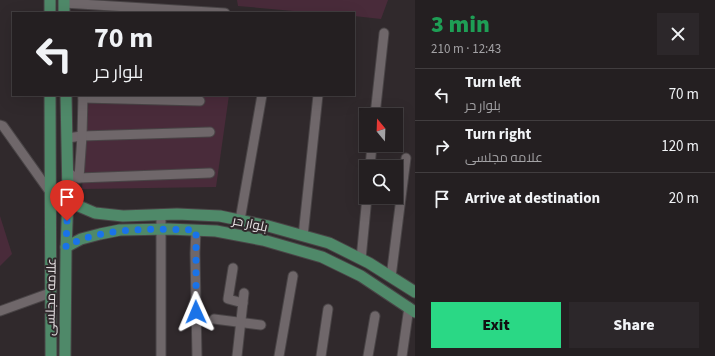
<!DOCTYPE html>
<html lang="en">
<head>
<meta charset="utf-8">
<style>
	:root { --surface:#241f21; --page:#2c272a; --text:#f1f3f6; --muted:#a3a2a5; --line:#413d3f; --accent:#2ad885 }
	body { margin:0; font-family:"Source Sans 3",Cairo,sans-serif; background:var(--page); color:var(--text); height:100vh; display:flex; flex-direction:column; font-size:15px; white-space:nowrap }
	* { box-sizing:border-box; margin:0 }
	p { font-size:13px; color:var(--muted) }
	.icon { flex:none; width:22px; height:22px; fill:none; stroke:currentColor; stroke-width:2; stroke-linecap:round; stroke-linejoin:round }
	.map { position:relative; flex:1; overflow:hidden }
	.drawer { display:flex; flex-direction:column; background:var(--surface); width:300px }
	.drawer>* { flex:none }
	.guide { position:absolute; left:12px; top:12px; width:343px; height:84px; border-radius:0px; box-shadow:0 4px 16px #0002,0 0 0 1px var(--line); background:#241f21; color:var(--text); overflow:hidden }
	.needle { width:26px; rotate:341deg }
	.controls { position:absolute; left:359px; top:108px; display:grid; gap:8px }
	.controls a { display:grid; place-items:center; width:44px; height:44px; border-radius:0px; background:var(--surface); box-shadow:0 4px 16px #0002,0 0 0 1px var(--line); font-size:20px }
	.pin { position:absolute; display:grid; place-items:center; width:34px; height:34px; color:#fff; margin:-41px -17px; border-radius:50% 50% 50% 0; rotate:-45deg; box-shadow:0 0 4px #0007 }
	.pin .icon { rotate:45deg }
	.me { position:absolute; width:44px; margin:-22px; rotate:359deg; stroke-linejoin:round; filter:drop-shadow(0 0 3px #0008) }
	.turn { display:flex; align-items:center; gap:14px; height:84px; padding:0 16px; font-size:18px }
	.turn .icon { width:52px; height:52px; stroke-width:2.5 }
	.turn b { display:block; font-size:28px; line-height:34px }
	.round { display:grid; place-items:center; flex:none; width:42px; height:42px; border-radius:0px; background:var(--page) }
	.overview { display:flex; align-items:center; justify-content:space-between; height:68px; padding:0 16px }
	h1 { font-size:24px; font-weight:800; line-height:30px; color:#1e9e55 }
	.primary-button { display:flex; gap:8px; margin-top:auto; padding:8px 16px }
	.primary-button a { flex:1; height:46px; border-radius:0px; background:var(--accent); color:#111; font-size:16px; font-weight:800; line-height:46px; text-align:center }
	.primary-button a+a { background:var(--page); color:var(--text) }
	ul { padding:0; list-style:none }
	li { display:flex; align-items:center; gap:12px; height:52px; padding:0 16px; border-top:1px solid var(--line) }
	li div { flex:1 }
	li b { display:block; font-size:15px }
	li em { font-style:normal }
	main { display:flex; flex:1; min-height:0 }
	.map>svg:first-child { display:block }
	.green { fill:#492b3a }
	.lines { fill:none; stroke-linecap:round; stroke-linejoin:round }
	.minor-casing { stroke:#494446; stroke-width:11 }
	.major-casing { stroke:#494446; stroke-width:13 }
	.minor { stroke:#6f676a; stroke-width:9 }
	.major { stroke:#4f8969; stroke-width:11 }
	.route { stroke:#1a73e8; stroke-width:7; stroke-dasharray:0 12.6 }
	.labels { text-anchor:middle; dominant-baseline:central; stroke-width:4; stroke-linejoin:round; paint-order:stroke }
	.street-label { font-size:13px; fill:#e6e1e3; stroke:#30292c }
</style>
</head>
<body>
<main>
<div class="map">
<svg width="415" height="356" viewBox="0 0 415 356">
	<rect width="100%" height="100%" fill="#30292c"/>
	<!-- green -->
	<g class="green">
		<polygon points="237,0 388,0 381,19 354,16 354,13 316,13 238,6"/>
		<polygon points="89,95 229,95 216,187 82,189"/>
		<polygon points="0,216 12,254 0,266"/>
	</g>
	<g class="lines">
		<defs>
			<g id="minor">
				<polyline points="64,3 225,13"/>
				<polyline points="83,98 200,101"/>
				<polyline points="375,115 384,33"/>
				<polyline points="0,125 3,126 50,192"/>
				<polyline points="67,138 82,136 210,132"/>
				<polyline points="370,167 372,145"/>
				<polyline points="68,172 74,177 79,178 210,173"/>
				<polyline points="79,178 82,136 83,95"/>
				<polyline points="161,214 161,356"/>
				<polyline points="240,220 262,95"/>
				<polyline points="196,230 195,253 197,356"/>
				<polyline points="303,236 318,95"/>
				<polyline points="361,259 367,197"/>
				<polyline points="233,268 228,299 243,303"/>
				<polyline points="391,277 406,158"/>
				<polyline points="0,311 50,293"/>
				<polyline points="214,319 261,325"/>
				<polyline points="237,356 244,293"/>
				<polyline points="279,356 293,276"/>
				<polyline points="321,356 328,309"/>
				<polyline points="368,356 375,316"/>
				<polyline points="402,356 409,307"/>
			</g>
			<g id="major">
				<polyline points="50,13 50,0"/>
				<polyline points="64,13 64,0"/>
				<polyline points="50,95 51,356"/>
				<polyline points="68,196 74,204 95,213 123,216 177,214 220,216 268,226 329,243 369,263 415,292"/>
				<polyline points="66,247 81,239 100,234 120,230 168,229 216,231 263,240 322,257 361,276 415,312"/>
				<polyline points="65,356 66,251 68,196 66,95"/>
			</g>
		</defs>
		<!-- minor casing -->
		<use href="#minor" class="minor-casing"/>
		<!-- major casing -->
		<use href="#major" class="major-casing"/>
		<!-- minor -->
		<use href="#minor" class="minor"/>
		<!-- major -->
		<use href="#major" class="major"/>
	</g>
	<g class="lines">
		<!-- route -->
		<path class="route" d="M67,221l-1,26c5,-3 11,-6 17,-8 36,-12 76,-10 113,-9v82"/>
	</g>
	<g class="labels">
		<!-- street labels -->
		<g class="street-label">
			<text transform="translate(250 224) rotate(12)">بلوار حر</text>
			<text transform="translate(51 297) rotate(-89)">علامه مجلسی</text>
		</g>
	</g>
</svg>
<div class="controls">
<a><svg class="needle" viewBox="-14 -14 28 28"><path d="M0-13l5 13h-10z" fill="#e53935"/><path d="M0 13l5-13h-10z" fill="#a3a2a5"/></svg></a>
<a><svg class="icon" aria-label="search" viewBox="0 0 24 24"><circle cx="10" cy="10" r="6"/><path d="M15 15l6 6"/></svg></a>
</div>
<div class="pin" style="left:67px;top:221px;background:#d93025"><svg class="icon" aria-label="arrive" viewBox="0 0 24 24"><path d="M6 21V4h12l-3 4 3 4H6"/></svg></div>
<svg class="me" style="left:196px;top:312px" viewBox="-20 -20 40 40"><path d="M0-17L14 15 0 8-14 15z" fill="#1a73e8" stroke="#fff" stroke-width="4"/></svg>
<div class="guide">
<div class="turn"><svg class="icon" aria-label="left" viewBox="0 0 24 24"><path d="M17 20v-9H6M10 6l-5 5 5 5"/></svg><div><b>70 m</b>بلوار حر</div></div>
</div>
</div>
<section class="drawer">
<div class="overview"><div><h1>3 min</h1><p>210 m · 12:43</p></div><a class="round"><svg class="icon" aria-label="close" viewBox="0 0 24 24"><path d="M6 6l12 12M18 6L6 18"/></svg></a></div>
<ul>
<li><svg class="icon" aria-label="left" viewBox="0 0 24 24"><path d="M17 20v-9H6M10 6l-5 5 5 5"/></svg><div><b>Turn left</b><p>بلوار حر</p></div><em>70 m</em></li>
<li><svg class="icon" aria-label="right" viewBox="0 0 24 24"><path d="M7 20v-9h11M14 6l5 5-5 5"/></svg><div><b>Turn right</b><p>علامه مجلسی</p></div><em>120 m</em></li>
<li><svg class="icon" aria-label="arrive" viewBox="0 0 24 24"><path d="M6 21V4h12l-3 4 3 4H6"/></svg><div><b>Arrive at destination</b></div><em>20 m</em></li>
</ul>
<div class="primary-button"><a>Exit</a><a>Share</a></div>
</section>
</main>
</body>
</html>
